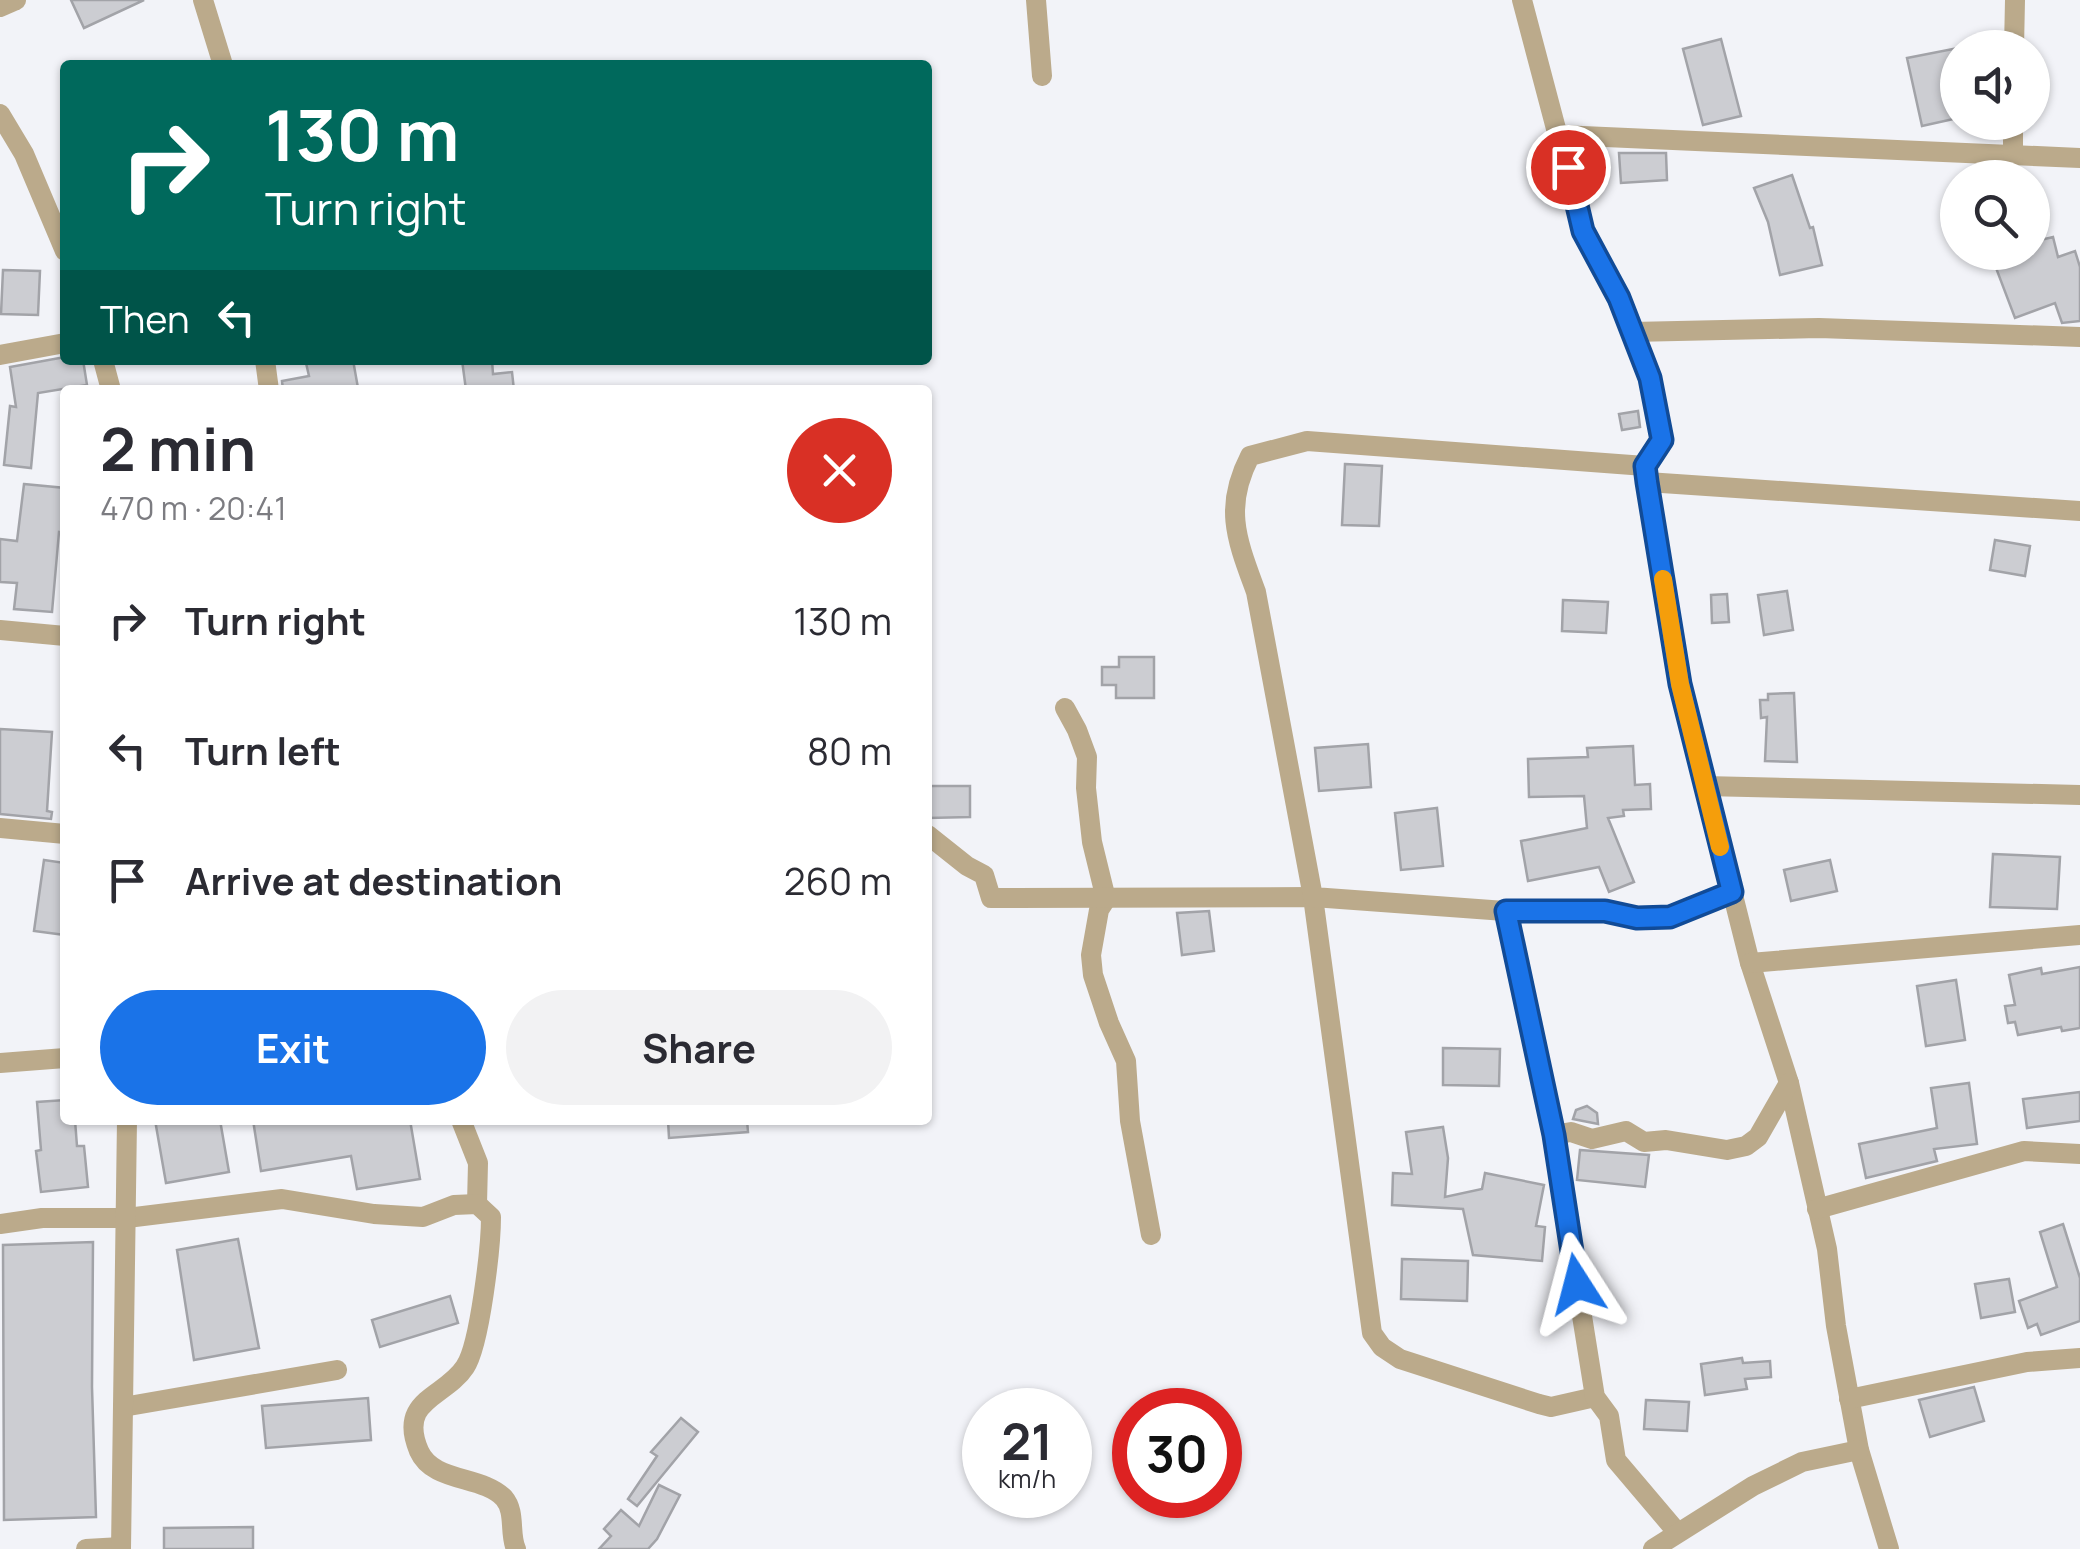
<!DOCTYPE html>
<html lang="en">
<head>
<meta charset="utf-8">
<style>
	:root { --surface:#fff; --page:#f2f2f3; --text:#2b2b33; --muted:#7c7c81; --accent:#1a73e8 }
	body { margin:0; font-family:Manrope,sans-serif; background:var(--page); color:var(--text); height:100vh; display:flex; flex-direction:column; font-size:38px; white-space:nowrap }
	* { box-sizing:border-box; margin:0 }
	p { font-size:32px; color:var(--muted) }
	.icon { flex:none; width:55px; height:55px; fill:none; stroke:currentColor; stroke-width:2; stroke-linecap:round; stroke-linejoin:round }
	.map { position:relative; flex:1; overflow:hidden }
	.sheet { position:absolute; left:60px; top:385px; width:872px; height:740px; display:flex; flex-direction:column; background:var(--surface); border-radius:10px; box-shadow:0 2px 8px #0004 }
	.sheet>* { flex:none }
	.top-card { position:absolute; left:60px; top:60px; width:872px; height:305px; border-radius:10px; box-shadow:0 2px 8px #0004; background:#00695c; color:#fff; overflow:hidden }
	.tools { position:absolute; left:1940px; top:30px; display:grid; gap:20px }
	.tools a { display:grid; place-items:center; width:110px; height:110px; border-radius:50%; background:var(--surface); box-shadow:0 2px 8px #0004; font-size:50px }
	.speed { position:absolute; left:962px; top:1388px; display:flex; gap:20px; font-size:50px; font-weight:700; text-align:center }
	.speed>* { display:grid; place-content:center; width:130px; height:130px; border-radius:50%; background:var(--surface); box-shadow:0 2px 8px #0004; line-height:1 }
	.speed small { font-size:25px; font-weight:400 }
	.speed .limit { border:15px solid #d22; background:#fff; color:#111 }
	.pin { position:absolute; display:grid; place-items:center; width:85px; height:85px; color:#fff; margin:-42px; border:5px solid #fff; border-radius:50%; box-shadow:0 2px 10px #0007 }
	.me { position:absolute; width:110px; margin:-55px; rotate:351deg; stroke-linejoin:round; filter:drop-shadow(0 0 8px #0008) }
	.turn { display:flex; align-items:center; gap:35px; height:210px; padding:0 40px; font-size:45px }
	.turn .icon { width:130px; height:130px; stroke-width:2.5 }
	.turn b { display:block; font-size:70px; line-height:85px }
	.then { display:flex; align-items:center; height:95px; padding:0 40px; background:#0003; gap:20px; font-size:38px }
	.round { display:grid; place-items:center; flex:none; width:105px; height:105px; border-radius:52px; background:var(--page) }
	.head { display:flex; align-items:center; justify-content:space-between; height:170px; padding:0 40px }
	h1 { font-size:60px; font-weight:700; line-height:75px }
	.button { display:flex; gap:20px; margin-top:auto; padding:20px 40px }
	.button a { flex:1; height:115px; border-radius:60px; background:var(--accent); color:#fff; font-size:40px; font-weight:700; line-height:115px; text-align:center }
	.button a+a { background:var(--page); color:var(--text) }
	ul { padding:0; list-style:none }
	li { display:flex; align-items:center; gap:30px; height:130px; padding:0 40px }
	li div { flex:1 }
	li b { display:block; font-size:38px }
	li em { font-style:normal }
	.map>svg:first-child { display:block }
	.building { fill:#cccdd2; stroke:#a2a3a8; stroke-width:2.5 }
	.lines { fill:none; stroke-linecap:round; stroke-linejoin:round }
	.minor { stroke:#bbaa8b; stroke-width:20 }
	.route-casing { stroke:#114b97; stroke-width:25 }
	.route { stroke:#1a73e8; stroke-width:18 }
	.slow { stroke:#f59e0b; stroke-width:18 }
</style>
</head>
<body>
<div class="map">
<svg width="2080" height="1549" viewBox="0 0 2080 1549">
	<rect width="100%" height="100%" fill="#f2f3f8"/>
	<!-- building -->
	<g class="building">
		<polygon points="71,0 144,0 84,28"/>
		<polygon points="1721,39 1741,116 1703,125 1683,49"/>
		<polygon points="1958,48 1958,118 1922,126 1907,58"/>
		<polygon points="1619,153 1666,153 1667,180 1621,183"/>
		<polygon points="1792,175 1810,228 1813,227 1822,265 1780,275 1768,222 1754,188"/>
		<polygon points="2053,237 2058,257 2075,251 2080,267 2080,321 2062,323 2055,303 2015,318 1990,252 2032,252 2032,242"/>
		<polygon points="3,270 40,271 38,315 1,314"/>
		<polygon points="65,357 65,360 83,360 87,385 38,393 31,468 4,465 10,406 16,407 10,367"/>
		<polygon points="321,360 353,360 358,388 283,390 282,381 309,376 306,363"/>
		<polygon points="462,360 492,360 493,374 512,372 514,390 466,390"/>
		<polygon points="1638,411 1640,427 1622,430 1619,414"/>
		<polygon points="1345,464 1382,466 1379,526 1342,525"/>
		<polygon points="24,484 65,488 65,533 59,532 52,612 14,609 17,583 0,582 0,539 17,541"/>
		<polygon points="1995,540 2030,546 2025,576 1990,570"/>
		<polygon points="1787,591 1793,630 1764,635 1758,595"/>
		<polygon points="1727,594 1729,622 1712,623 1711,595"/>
		<polygon points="1563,600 1608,602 1606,633 1562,631"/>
		<polygon points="1119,657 1154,657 1154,698 1116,698 1116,685 1102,685 1102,667 1119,667"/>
		<polygon points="1794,693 1797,762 1765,761 1767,717 1761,718 1760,700 1768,700 1768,694"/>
		<polygon points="0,729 52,732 47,811 52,812 51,819 0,814"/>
		<polygon points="1368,744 1371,787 1319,791 1315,748"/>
		<polygon points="1633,746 1635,785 1650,784 1651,809 1623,810 1624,816 1608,818 1634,882 1609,892 1599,867 1528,881 1521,841 1587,828 1584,796 1529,797 1528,759 1588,757 1587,748"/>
		<polygon points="928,786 970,786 970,817 928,818"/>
		<polygon points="1437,808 1443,866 1401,870 1395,813"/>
		<polygon points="1993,854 2060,857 2057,909 1990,907"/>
		<polygon points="44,860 65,863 65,935 34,931"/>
		<polygon points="1830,860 1837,891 1791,901 1784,870"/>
		<polygon points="1209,911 1214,951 1182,955 1177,913"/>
		<polygon points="2080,967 2080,1028 2062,1031 2061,1027 2018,1035 2015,1022 2008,1023 2005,1006 2015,1005 2009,975 2041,968 2042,974"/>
		<polygon points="1956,980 1965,1040 1926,1046 1917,986"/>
		<polygon points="1443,1048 1500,1049 1499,1086 1443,1085"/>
		<polygon points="1969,1083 1977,1144 1934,1149 1937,1161 1866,1178 1859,1144 1937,1128 1931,1088"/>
		<polygon points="2080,1092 2080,1121 2027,1128 2023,1099"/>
		<polygon points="65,1100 65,1120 75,1120 77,1146 84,1146 88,1187 41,1192 36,1151 41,1150 37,1102"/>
		<polygon points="1587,1106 1597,1113 1598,1124 1573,1119 1576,1110"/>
		<polygon points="155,1120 220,1120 229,1172 166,1183"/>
		<polygon points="253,1120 410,1120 420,1179 357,1189 351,1156 261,1171"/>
		<polygon points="668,1120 747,1120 748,1132 669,1138"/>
		<polygon points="1443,1127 1448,1158 1445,1197 1482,1189 1485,1173 1544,1185 1536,1226 1545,1227 1542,1261 1473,1255 1463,1209 1392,1205 1393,1173 1412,1174 1406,1132"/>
		<polygon points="1580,1150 1649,1155 1645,1187 1577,1180"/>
		<polygon points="2063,1224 2080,1278 2080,1321 2041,1335 2037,1324 2028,1328 2019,1301 2057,1287 2040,1232"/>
		<polygon points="238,1239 259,1348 194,1360 177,1250"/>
		<polygon points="93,1242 92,1387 96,1517 4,1520 3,1245"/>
		<polygon points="1402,1259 1468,1261 1467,1301 1401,1299"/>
		<polygon points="2009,1279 2015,1312 1981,1318 1975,1284"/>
		<polygon points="450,1296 458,1323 380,1347 372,1320"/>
		<polygon points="1742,1358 1743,1363 1770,1361 1771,1377 1745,1379 1747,1389 1705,1395 1701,1364"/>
		<polygon points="1974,1387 1984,1421 1930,1437 1919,1400"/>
		<polygon points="368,1398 371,1440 266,1448 262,1406"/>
		<polygon points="1646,1400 1689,1402 1687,1431 1644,1429"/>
		<polygon points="681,1418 698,1432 637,1506 628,1499 657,1456 651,1452"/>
		<polygon points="659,1485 680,1495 657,1539 648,1549 599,1549 611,1536 604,1529 621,1510 639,1526"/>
		<polygon points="253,1527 253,1549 164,1549 164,1528"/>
	</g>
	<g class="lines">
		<!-- minor -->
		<g class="minor">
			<polyline points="203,0 223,65"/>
			<polyline points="1036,0 1042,76"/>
			<polyline points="1522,0 1583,231 1619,297 1651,378 1662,440 1645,466 1680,684 1750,963 1789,1083 1827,1249 1836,1326 1859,1450 1889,1549"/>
			<polyline points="0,7 16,0"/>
			<polyline points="2014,48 2015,0"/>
			<polyline points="0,114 24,154 65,251"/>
			<polyline points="1560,135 2080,158"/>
			<polyline points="2013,157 2013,122"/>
			<polyline points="1632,332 1819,328 2080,337"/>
			<polyline points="0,355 65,343"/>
			<polyline points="103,360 111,390"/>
			<polyline points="265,360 269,390"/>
			<polyline points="1647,482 2080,511"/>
			<polyline points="0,630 65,636"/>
			<polyline points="1065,708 1077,730 1087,757 1086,788 1092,842 1106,899 1099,910 1091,955 1093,975 1109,1023 1126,1061 1130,1121 1151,1235"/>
			<polyline points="1704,786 2080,795"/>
			<polyline points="0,828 65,834"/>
			<polyline points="928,835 967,866 984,875 991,898 1313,897 1372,1333 1382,1347 1400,1359 1539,1404 1551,1407 1595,1397"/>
			<path d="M1505,911l-192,-14 -57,-305c-19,-52 -33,-84 -6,-136l57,-15 338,25"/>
			<polyline points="1750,963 2080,935"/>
			<polyline points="0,1063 65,1058"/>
			<polyline points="461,1120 478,1163 477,1204"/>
			<polyline points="1553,1135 1505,911 1605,911 1637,918 1670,917 1732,892"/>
			<polyline points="1817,1209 2024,1151 2080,1154"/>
			<path d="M0,1224l42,-6h85l155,-19 92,15 49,3 31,-12 23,-1 14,13c0,28 -11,128 -26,150 -20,31 -68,32 -46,84 14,32 63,24 85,47 12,14 5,36 12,51"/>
			<polyline points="1849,1399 2027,1362 2080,1358"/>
			<polyline points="123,1407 337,1370"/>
			<polyline points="1677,1532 1616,1460 1609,1416 1595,1397 1553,1135 1571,1132 1592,1139 1626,1131 1644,1142 1666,1140 1727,1150 1746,1146 1758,1137 1789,1083"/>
			<polyline points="86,1549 121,1547"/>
			<polyline points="121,1549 127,1120"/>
			<polyline points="1653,1549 1753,1486 1802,1462 1859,1450"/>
		</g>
	</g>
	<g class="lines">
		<defs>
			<polyline id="route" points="1568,167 1583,231 1619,298 1650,378 1662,440 1645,466 1647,482 1680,684 1732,892 1670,917 1637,918 1605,911 1506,911 1554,1135 1577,1284"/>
		</defs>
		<!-- route casing -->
		<use href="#route" class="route-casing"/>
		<!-- route -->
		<use href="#route" class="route"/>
		<!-- slow -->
		<polyline class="slow" points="1663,579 1680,684 1720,847"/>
	</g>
</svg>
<div class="tools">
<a><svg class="icon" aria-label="sound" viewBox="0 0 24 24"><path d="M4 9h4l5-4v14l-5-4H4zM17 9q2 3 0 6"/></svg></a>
<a><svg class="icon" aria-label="search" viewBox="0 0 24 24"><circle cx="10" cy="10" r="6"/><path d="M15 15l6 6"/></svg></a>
</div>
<div class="speed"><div>21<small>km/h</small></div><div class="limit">30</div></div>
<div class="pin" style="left:1568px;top:167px;background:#d93025"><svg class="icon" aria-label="arrive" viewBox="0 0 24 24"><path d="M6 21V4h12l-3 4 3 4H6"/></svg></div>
<svg class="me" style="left:1577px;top:1284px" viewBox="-20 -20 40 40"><path d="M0-17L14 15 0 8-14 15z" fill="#1a73e8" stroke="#fff" stroke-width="4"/></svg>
<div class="top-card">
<div class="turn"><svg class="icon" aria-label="right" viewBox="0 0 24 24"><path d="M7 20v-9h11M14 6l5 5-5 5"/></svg><div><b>130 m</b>Turn right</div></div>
<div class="then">Then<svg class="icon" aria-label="left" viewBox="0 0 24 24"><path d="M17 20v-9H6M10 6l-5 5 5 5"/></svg></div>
</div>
<section class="sheet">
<div class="head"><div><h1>2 min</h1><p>470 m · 20:41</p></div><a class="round" style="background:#d93025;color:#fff"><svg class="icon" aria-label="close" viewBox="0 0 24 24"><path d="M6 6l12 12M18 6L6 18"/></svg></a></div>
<ul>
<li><svg class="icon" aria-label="right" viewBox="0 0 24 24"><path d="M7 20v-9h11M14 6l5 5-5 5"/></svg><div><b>Turn right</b></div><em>130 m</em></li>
<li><svg class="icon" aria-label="left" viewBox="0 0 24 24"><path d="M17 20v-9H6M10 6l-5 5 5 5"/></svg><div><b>Turn left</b></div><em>80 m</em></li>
<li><svg class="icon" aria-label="arrive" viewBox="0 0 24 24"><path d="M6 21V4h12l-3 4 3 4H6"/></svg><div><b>Arrive at destination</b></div><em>260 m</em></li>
</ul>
<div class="button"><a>Exit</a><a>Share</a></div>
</section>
</div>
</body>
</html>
